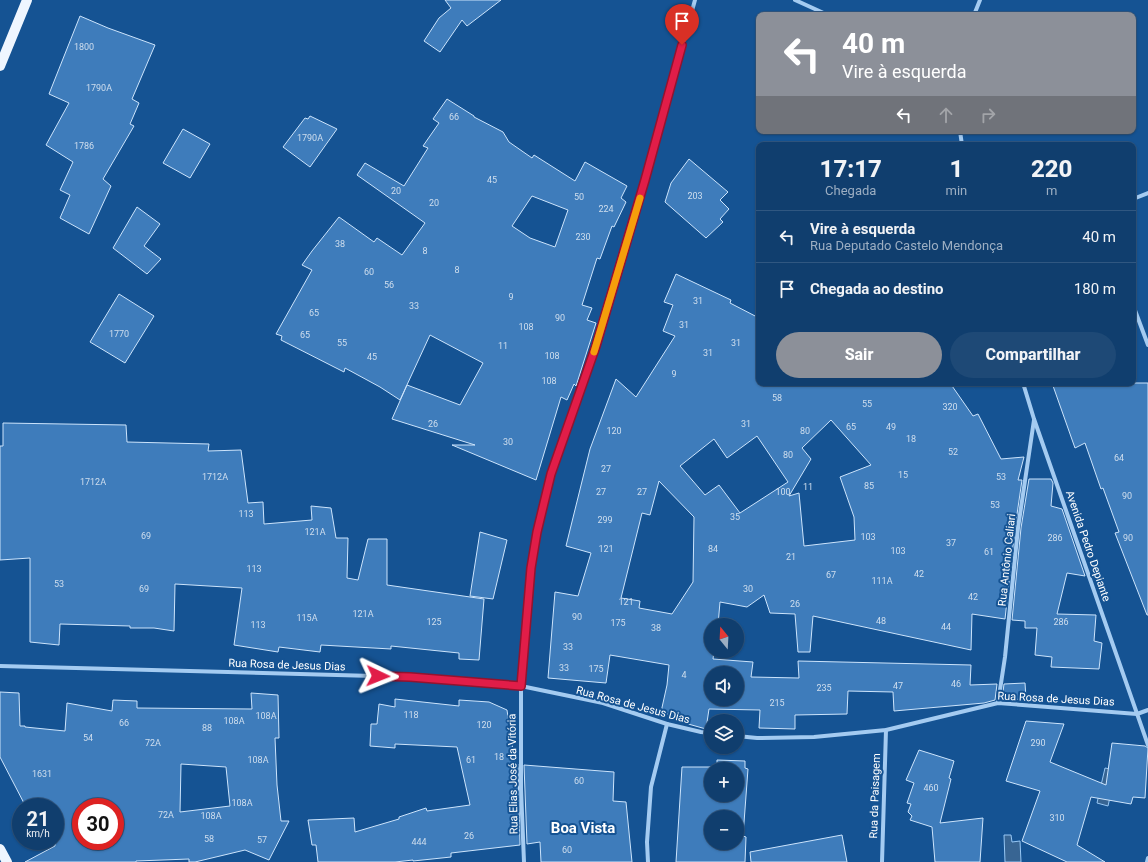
<!DOCTYPE html>
<html lang="pt">
<head>
<meta charset="utf-8">
<style>
	:root { --surface:#103e6e; --page:#1e4976; --text:#f1f3f6; --muted:#9caec2; --line:#305781; --accent:#8c9099 }
	body { margin:0; font-family:Roboto,sans-serif; background:var(--page); color:var(--text); height:100vh; display:flex; flex-direction:column; font-size:15px; white-space:nowrap }
	* { box-sizing:border-box; margin:0 }
	p { font-size:13px; color:var(--muted) }
	.icon { flex:none; width:22px; height:22px; fill:none; stroke:currentColor; stroke-width:2; stroke-linecap:round; stroke-linejoin:round }
	.map { position:relative; flex:1; overflow:hidden }
	.side { position:absolute; left:756px; top:142px; width:380px; height:244px; display:flex; flex-direction:column; background:var(--surface); border-radius:8px; box-shadow:0 1px 3px #0004,0 0 0 1px var(--line) }
	.side>* { flex:none }
	.guide { position:absolute; left:756px; top:12px; width:380px; height:122px; border-radius:8px; box-shadow:0 1px 3px #0004,0 0 0 1px var(--line); background:#8c9099; color:#fff; overflow:hidden }
	.needle { width:26px; rotate:342deg }
	.fabs { position:absolute; left:704px; top:618px; display:grid; gap:8px }
	.fabs a { display:grid; place-items:center; width:40px; height:40px; border-radius:50%; background:var(--surface); box-shadow:0 1px 3px #0004,0 0 0 1px var(--line); font-size:20px }
	.speed { position:absolute; left:12px; top:798px; display:flex; gap:8px; font-size:20px; font-weight:700; text-align:center }
	.speed>* { display:grid; place-content:center; width:52px; height:52px; border-radius:50%; background:var(--surface); box-shadow:0 1px 3px #0004,0 0 0 1px var(--line); line-height:1 }
	.speed small { font-size:10px; font-weight:400 }
	.speed .limit { border:6px solid #d22; background:#fff; color:#111 }
	.pin { position:absolute; display:grid; place-items:center; width:34px; height:34px; color:#fff; margin:-41px -17px; border-radius:50% 50% 50% 0; rotate:-45deg; box-shadow:0 0 4px #0007 }
	.pin .icon { rotate:45deg }
	.me { position:absolute; width:44px; margin:-22px; rotate:92deg; stroke-linejoin:round; filter:drop-shadow(0 0 3px #0008) }
	.turn { display:flex; align-items:center; gap:14px; height:84px; padding:0 20px; font-size:18px }
	.turn .icon { width:52px; height:52px; stroke-width:2.5 }
	.turn b { display:block; font-size:28px; line-height:34px }
	.lanes { display:flex; align-items:center; height:38px; padding:0 20px; background:#0003; justify-content:center; gap:20px; direction:ltr }
	.lanes .off { opacity:.35 }
	.eta { display:flex; justify-content:space-evenly; align-items:center; height:68px; text-align:center }
	.eta b { font-size:24px; font-weight:800; line-height:28px }
	.action { display:flex; gap:8px; margin-top:auto; padding:8px 20px }
	.action a { flex:1; height:46px; border-radius:24px; background:var(--accent); color:#fff; font-size:16px; font-weight:800; line-height:46px; text-align:center }
	.action a+a { background:var(--page); color:var(--text) }
	ul { padding:0; list-style:none }
	li { display:flex; align-items:center; gap:12px; height:52px; padding:0 20px; border-top:1px solid var(--line) }
	li div { flex:1 }
	li b { display:block; font-size:15px }
	li em { font-style:normal }
	.map>svg:first-child { display:block }
	.water { fill:#386593; stroke:#97c7f4 }
	.building { fill:#3e7cbb; stroke:#cce4fc; fill-rule:evenodd }
	.lines { fill:none; stroke-linecap:round; stroke-linejoin:round }
	.minor { stroke:#a4cbf1; stroke-width:4 }
	.primary { stroke:#eff6ff; stroke-width:10 }
	.route-casing { stroke:#92132f; stroke-width:10 }
	.route { stroke:#e11d48; stroke-width:7 }
	.slow { stroke:#f59e0b; stroke-width:7 }
	.labels { text-anchor:middle; dominant-baseline:central; stroke-width:4; stroke-linejoin:round; paint-order:stroke }
	.number-label { font-size:9px; fill:#cfdeee }
	.street-label { font-size:11px; fill:#fff; stroke:#155393 }
	.district-label { font-size:15px; font-weight:bold; fill:#fff; stroke:#155393 }
</style>
</head>
<body>
<div class="map">
<svg width="1148" height="862" viewBox="0 0 1148 862">
	<rect width="100%" height="100%" fill="#155393"/>
	<!-- water -->
	<g class="water">
		<polygon points="1105,768 1116,770 1108,806 1097,803"/>
		<polygon points="1004,835 1011,835 1012,842 1020,841 1021,862 1005,862"/>
	</g>
	<!-- building -->
	<g class="building">
		<polygon points="445,0 501,0 467,26 462,20 440,52 424,41 439,18 451,8"/>
		<polygon points="80,16 108,28 155,45 132,99 139,103 130,124 134,126 103,179 111,186 89,234 60,218 70,195 60,190 73,162 46,145 69,103 49,94"/>
		<path d="M447,99l27,17v1l29,15 6,10 23,16 2,-3 41,26 10,-19 42,24 -6,12 5,4 -12,25 -2,-1 -12,33 -3,-1 -15,47 10,3 -5,12 9,3 -20,63 -2,-2 -7,16 -6,-3 -25,83 -84,-35h23l-83,-26 15,-34 53,20 23,-42 -53,-28 -30,65 -20,-13 -35,-19 -1,4 -63,-32 1,-4 -6,-2 36,-64 -10,-5 10,-14 27,-34 35,25 3,-4 25,17 23,-32 -68,-48 8,-12 39,23 24,-38 -5,-2 16,-23 -6,-4zM532,196l36,14 -13,37 -25,-9 -18,-12z"/>
		<polygon points="310,116 337,129 310,167 283,147 305,118 308,119"/>
		<polygon points="183,129 210,144 190,178 163,163"/>
		<polygon points="689,159 728,192 720,200 729,209 720,219 723,222 706,238 665,202 671,183"/>
		<polygon points="137,207 160,224 144,246 161,259 147,274 113,248"/>
		<path d="M676,274l55,26 -1,3 29,15v65h191l23,33 5,-2 23,45 23,-2 -6,23h4l-7,48 -10,91 -33,-5 -1,36 -158,-34 -3,36h-12l-3,-38 -25,-1 -6,-18 -17,12 -27,-5 -2,23h-7v26h3l-1,8 40,3 -2,15 48,1 -1,-17 173,4 -1,20 27,-1 -2,16 -11,3 -90,8 -1,-19 -45,-1 -1,23 -52,1v14l-36,-1 1,-18 -51,-1 -3,20 -32,-9 1,-4 -14,-4 6,-27 2,-20 -59,-10 -4,28 -58,-5 7,-86 23,4 13,-43 -25,-7 24,-97 26,-70 20,18 39,-61 -12,-5 10,-26 -9,-3zM831,420l40,45 -31,12 14,40 1,23 -51,6 -5,-53 -10,3 22,-37 -9,-11zM757,436l31,46 -48,31 -21,-28 -14,10 -25,-29 34,-27 13,19zM659,481l35,36 -1,65 -21,32 -33,-6 1,-7 -19,-3 21,-85 8,2zM711,673h26v26h-26z"/>
		<polygon points="119,294 154,316 125,363 90,342"/>
		<polygon points="1052,383 1148,383 1148,615 1147,615 1115,533 1119,532 1103,488 1101,489 1085,443 1075,448"/>
		<polygon points="3,423 126,425 127,442 209,444 208,451 241,450 248,503 263,502 264,524 312,520 311,506 331,508 336,538 348,538 347,578 358,580 368,539 387,539 387,585 484,599 479,660 459,659 459,653 391,646 391,649 321,645 320,652 279,647 278,652 234,645 242,588 175,584 174,631 154,628 130,628 130,626 60,624 59,645 30,642 30,558 0,560 0,446 3,446"/>
		<polygon points="1029,479 1051,479 1053,483 1051,506 1062,509 1085,576 1067,573 1057,614 1096,615 1094,641 1102,643 1099,669 1051,667 1052,657 1035,655 1037,628 1025,628 1025,621 1012,620 1021,528"/>
		<polygon points="480,532 507,540 493,599 470,596"/>
		<polygon points="1025,683 1026,699 1002,700 1004,684"/>
		<path d="M0,692l19,1 1,33h5v1l40,4 2,-28 45,8 1,-11 24,1v7l115,1 -1,-16 27,2 1,43h-4l2,47 4,36h8l-20,39 -24,-10 -50,12h-6v-3l-53,2v1h-111l30,-16v-39h-29l-26,-50zM181,764l45,3 4,39 -50,6zM81,807h34v34h-34z"/>
		<polygon points="395,699 459,706 459,700 489,702 507,710 515,764 518,764 520,845 451,853 451,857 413,861 413,860 395,862 318,862 316,845 312,845 308,820 354,818 355,832 399,819 399,817 426,808 427,811 470,805 457,747 395,744 395,748 370,746 371,724 377,724 379,704 395,707"/>
		<polygon points="1026,721 1064,724 1050,762 1106,785 1112,743 1145,746 1148,748 1145,798 1133,797 1131,804 1091,797 1077,845 1105,862 1067,862 1022,841 1040,791 1006,781"/>
		<polygon points="919,750 954,761 949,778 951,779 940,823 983,818 980,862 935,862 932,827 910,820 912,816 908,812 911,804 907,803 914,783 906,780"/>
		<path d="M717,760l28,1v7l3,1 -5,67 3,1 -1,25h-69l6,-95h35zM711,769h26v26h-26zM711,817h26v26h-26z"/>
		<polygon points="524,765 614,772 613,801 626,802 632,862 541,862 540,842 527,844"/>
		<polygon points="842,835 847,862 751,862 750,852"/>
	</g>
	<g class="lines">
		<!-- minor -->
		<g class="minor">
			<polyline points="795,0 828,15"/>
			<polyline points="974,15 980,0"/>
			<polyline points="960,131 962,145"/>
			<polyline points="1133,199 1148,193"/>
			<polyline points="1133,305 1148,345"/>
			<polyline points="1023,383 1034,419 1148,745"/>
			<polyline points="0,666 410,677 521,686 603,703 667,724 701,732 711,733"/>
			<polyline points="998,703 1005,657 1018,528 1034,420"/>
			<polyline points="737,736 757,738 814,737 886,730 998,703 1137,714 1148,710"/>
			<polyline points="524,862 521,789 521,686 531,568 537,532 551,474 596,345 645,181 695,0"/>
			<polyline points="648,862 647,842 651,787 667,724"/>
			<polyline points="882,862 886,730"/>
			<polyline points="1147,862 1148,858"/>
		</g>
		<!-- primary -->
		<g class="primary">
			<polyline points="0,66 27,0"/>
			<polyline points="0,849 7,862"/>
		</g>
	</g>
	<g class="lines">
		<defs>
			<polyline id="route" points="378,676 410,677 521,686 531,568 537,532 551,474 596,346 645,180 682,45"/>
		</defs>
		<!-- route casing -->
		<use href="#route" class="route-casing"/>
		<!-- route -->
		<use href="#route" class="route"/>
		<!-- slow -->
		<polyline class="slow" points="594,352 640,198"/>
	</g>
	<g class="labels">
		<!-- number labels -->
		<g class="number-label">
			<text x="84" y="47">1800</text>
			<text x="99" y="88">1790A</text>
			<text x="454" y="117">66</text>
			<text x="310" y="138">1790A</text>
			<text x="84" y="146">1786</text>
			<text x="492" y="180">45</text>
			<text x="396" y="191">20</text>
			<text x="695" y="196">203</text>
			<text x="579" y="197">50</text>
			<text x="434" y="203">20</text>
			<text x="606" y="209">224</text>
			<text x="583" y="237">230</text>
			<text x="340" y="244">38</text>
			<text x="425" y="251">8</text>
			<text x="457" y="270">8</text>
			<text x="369" y="272">60</text>
			<text x="389" y="285">56</text>
			<text x="511" y="297">9</text>
			<text x="698" y="301">31</text>
			<text x="414" y="306">33</text>
			<text x="314" y="313">65</text>
			<text x="560" y="318">90</text>
			<text x="684" y="325">31</text>
			<text x="526" y="327">108</text>
			<text x="119" y="334">1770</text>
			<text x="305" y="335">65</text>
			<text x="342" y="343">55</text>
			<text x="736" y="343">31</text>
			<text x="503" y="346">11</text>
			<text x="708" y="353">31</text>
			<text x="552" y="356">108</text>
			<text x="372" y="357">45</text>
			<text x="674" y="374">9</text>
			<text x="549" y="381">108</text>
			<text x="777" y="398">58</text>
			<text x="867" y="404">55</text>
			<text x="950" y="407">320</text>
			<text x="433" y="424">26</text>
			<text x="746" y="424">31</text>
			<text x="851" y="427">65</text>
			<text x="891" y="427">49</text>
			<text x="614" y="431">120</text>
			<text x="805" y="431">80</text>
			<text x="911" y="439">18</text>
			<text x="508" y="442">30</text>
			<text x="953" y="452">52</text>
			<text x="788" y="455">80</text>
			<text x="1119" y="458">64</text>
			<text x="606" y="469">27</text>
			<text x="903" y="475">15</text>
			<text x="215" y="477">1712A</text>
			<text x="1001" y="477">53</text>
			<text x="93" y="482">1712A</text>
			<text x="869" y="486">85</text>
			<text x="808" y="487">11</text>
			<text x="601" y="492">27</text>
			<text x="642" y="492">27</text>
			<text x="783" y="492">100</text>
			<text x="1127" y="496">90</text>
			<text x="995" y="505">53</text>
			<text x="246" y="514">113</text>
			<text x="735" y="517">35</text>
			<text x="605" y="520">299</text>
			<text x="315" y="532">121A</text>
			<text x="146" y="536">69</text>
			<text x="868" y="537">103</text>
			<text x="1055" y="538">286</text>
			<text x="1128" y="538">90</text>
			<text x="951" y="543">37</text>
			<text x="606" y="549">121</text>
			<text x="713" y="549">84</text>
			<text x="898" y="551">103</text>
			<text x="989" y="552">61</text>
			<text x="791" y="557">21</text>
			<text x="254" y="569">113</text>
			<text x="919" y="574">42</text>
			<text x="831" y="575">67</text>
			<text x="882" y="581">111A</text>
			<text x="59" y="584">53</text>
			<text x="144" y="589">69</text>
			<text x="748" y="589">30</text>
			<text x="973" y="597">42</text>
			<text x="626" y="602">121</text>
			<text x="795" y="604">26</text>
			<text x="363" y="614">121A</text>
			<text x="577" y="617">90</text>
			<text x="307" y="618">115A</text>
			<text x="881" y="621">48</text>
			<text x="434" y="622">125</text>
			<text x="1061" y="622">286</text>
			<text x="618" y="623">175</text>
			<text x="258" y="625">113</text>
			<text x="946" y="627">44</text>
			<text x="656" y="628">38</text>
			<text x="568" y="647">33</text>
			<text x="564" y="668">33</text>
			<text x="596" y="669">175</text>
			<text x="684" y="675">4</text>
			<text x="956" y="684">46</text>
			<text x="898" y="686">47</text>
			<text x="824" y="688">235</text>
			<text x="777" y="703">215</text>
			<text x="411" y="715">118</text>
			<text x="266" y="716">108A</text>
			<text x="234" y="721">108A</text>
			<text x="124" y="723">66</text>
			<text x="484" y="725">120</text>
			<text x="207" y="728">88</text>
			<text x="88" y="738">54</text>
			<text x="153" y="743">72A</text>
			<text x="1038" y="743">290</text>
			<text x="499" y="757">18</text>
			<text x="258" y="760">108A</text>
			<text x="471" y="760">61</text>
			<text x="42" y="774">1631</text>
			<text x="579" y="781">60</text>
			<text x="931" y="788">460</text>
			<text x="242" y="803">108A</text>
			<text x="166" y="815">72A</text>
			<text x="211" y="816">108A</text>
			<text x="1057" y="818">310</text>
			<text x="469" y="836">26</text>
			<text x="209" y="839">58</text>
			<text x="262" y="840">57</text>
			<text x="419" y="842">444</text>
			<text x="567" y="850">60</text>
		</g>
		<!-- street labels -->
		<g class="street-label">
			<text transform="translate(1088 546) rotate(71)">Avenida Pedro Depiante</text>
			<text transform="translate(1007 560) rotate(-84)">Rua Antônio Caliari</text>
			<text transform="translate(287 665) rotate(2)">Rua Rosa de Jesus Dias</text>
			<text transform="translate(1056 699) rotate(3)">Rua Rosa de Jesus Dias</text>
			<text transform="translate(633 705) rotate(15)">Rua Rosa de Jesus Dias</text>
			<text transform="translate(513 774) rotate(-91)">Rua Elias José da Vitória</text>
			<text transform="translate(875 796) rotate(-88)">Rua da Paisagem</text>
		</g>
		<!-- district labels -->
		<g class="district-label">
			<text x="583" y="828">Boa Vista</text>
		</g>
	</g>
</svg>
<div class="fabs">
<a><svg class="needle" viewBox="-14 -14 28 28"><path d="M0-13l5 13h-10z" fill="#e53935"/><path d="M0 13l5-13h-10z" fill="#9caec2"/></svg></a>
<a><svg class="icon" aria-label="sound" viewBox="0 0 24 24"><path d="M4 9h4l5-4v14l-5-4H4zM17 9q2 3 0 6"/></svg></a>
<a><svg class="icon" aria-label="layers" viewBox="0 0 24 24"><path d="M12 4l9 5-9 5-9-5zM3 14l9 5 9-5"/></svg></a>
<a>+</a>
<a>−</a>
</div>
<div class="speed"><div>21<small>km/h</small></div><div class="limit">30</div></div>
<div class="pin" style="left:682px;top:45px;background:#d93025"><svg class="icon" aria-label="arrive" viewBox="0 0 24 24"><path d="M6 21V4h12l-3 4 3 4H6"/></svg></div>
<svg class="me" style="left:378px;top:676px" viewBox="-20 -20 40 40"><path d="M0-17L14 15 0 8-14 15z" fill="#e11d48" stroke="#fff" stroke-width="4"/></svg>
<div class="guide">
<div class="turn"><svg class="icon" aria-label="left" viewBox="0 0 24 24"><path d="M17 20v-9H6M10 6l-5 5 5 5"/></svg><div><b>40 m</b>Vire à esquerda</div></div>
<div class="lanes"><svg class="icon" aria-label="left" viewBox="0 0 24 24"><path d="M17 20v-9H6M10 6l-5 5 5 5"/></svg><svg class="icon off" aria-label="ahead" viewBox="0 0 24 24"><path d="M12 20V5M6 11l6-6 6 6"/></svg><svg class="icon off" aria-label="right" viewBox="0 0 24 24"><path d="M7 20v-9h11M14 6l5 5-5 5"/></svg></div>
</div>
<section class="side">
<div class="eta">
<div><b>17:17</b><p>Chegada</p></div>
<div><b>1</b><p>min</p></div>
<div><b>220</b><p>m</p></div>
</div>
<ul>
<li><svg class="icon" aria-label="left" viewBox="0 0 24 24"><path d="M17 20v-9H6M10 6l-5 5 5 5"/></svg><div><b>Vire à esquerda</b><p>Rua Deputado Castelo Mendonça</p></div><em>40 m</em></li>
<li><svg class="icon" aria-label="arrive" viewBox="0 0 24 24"><path d="M6 21V4h12l-3 4 3 4H6"/></svg><div><b>Chegada ao destino</b></div><em>180 m</em></li>
</ul>
<div class="action"><a>Sair</a><a>Compartilhar</a></div>
</section>
</div>
</body>
</html>
